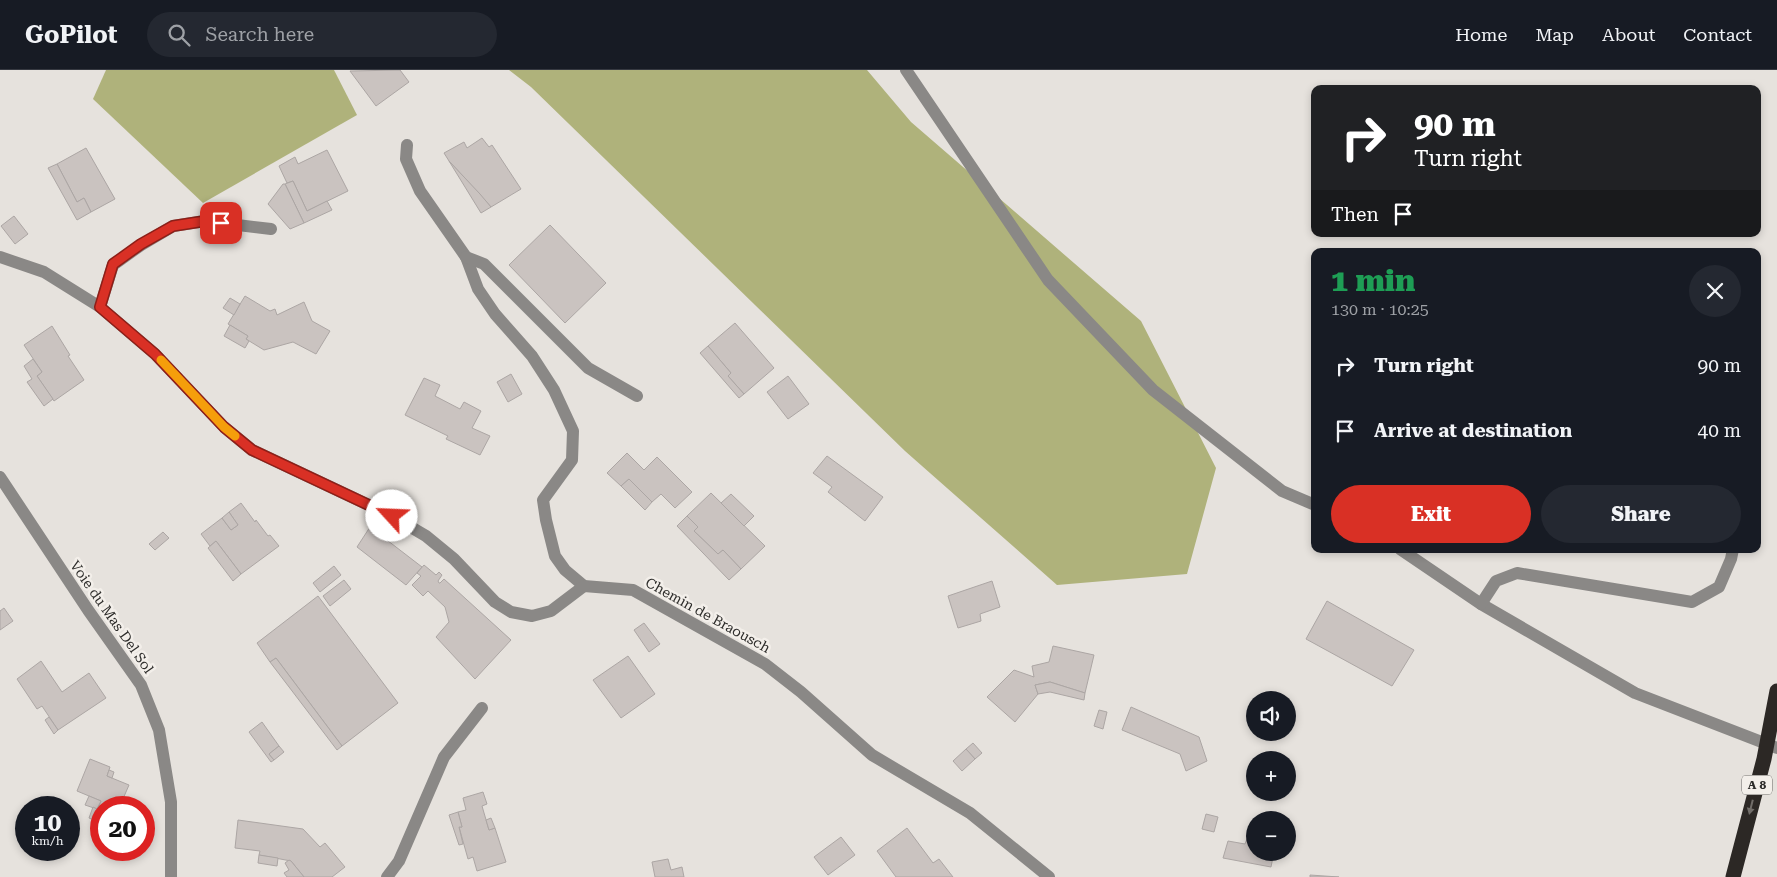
<!DOCTYPE html>
<html lang="en">
<head>
<meta charset="utf-8">
<style>
	:root { --surface:#171b24; --page:#242831; --text:#f1f3f6; --muted:#9ea1a6; --line:#363941; --accent:#d93025 }
	body { margin:0; font-family:"Roboto Serif",serif; background:var(--page); color:var(--text); height:100vh; display:flex; flex-direction:column; font-size:19px; white-space:nowrap }
	* { box-sizing:border-box; margin:0 }
	p { font-size:16px; color:var(--muted) }
	.icon { flex:none; width:28px; height:28px; fill:none; stroke:currentColor; stroke-width:2; stroke-linecap:round; stroke-linejoin:round }
	.map { position:relative; flex:1; overflow:hidden }
	.sheet { position:absolute; left:1311px; top:178px; width:450px; height:305px; display:flex; flex-direction:column; background:var(--surface); border-radius:10px; box-shadow:0 2px 8px #0003 }
	.sheet>* { flex:none }
	.top-card { position:absolute; left:1311px; top:15px; width:450px; height:152px; border-radius:10px; box-shadow:0 2px 8px #0003; background:#202124; color:#fff; overflow:hidden }
	.controls { position:absolute; left:1246px; top:621px; display:grid; gap:10px }
	.controls a { display:grid; place-items:center; width:50px; height:50px; border-radius:50%; background:var(--surface); box-shadow:0 2px 8px #0003; font-size:25px }
	.speed { position:absolute; left:15px; top:726px; display:flex; gap:10px; font-size:25px; font-weight:700; text-align:center }
	.speed>* { display:grid; place-content:center; width:65px; height:65px; border-radius:50%; background:var(--surface); box-shadow:0 2px 8px #0003; line-height:1 }
	.speed small { font-size:12px; font-weight:400 }
	.speed .limit { border:8px solid #d22; background:#fff; color:#111 }
	.pin { position:absolute; display:grid; place-items:center; width:42px; height:42px; color:#fff; margin:-21px; border-radius:10px; box-shadow:0 2px 8px #0006 }
	.me { position:absolute; width:55px; margin:-28px; rotate:295deg; stroke-linejoin:round; filter:drop-shadow(0 0 4px #0008) }
	.turn { display:flex; align-items:center; gap:18px; height:105px; padding:0 20px; font-size:22px }
	.turn .icon { width:65px; height:65px; stroke-width:2.5 }
	.turn b { display:block; font-size:35px; line-height:42px }
	.then { display:flex; align-items:center; height:48px; padding:0 20px; background:#0003; gap:10px; font-size:19px }
	.round { display:grid; place-items:center; flex:none; width:52px; height:52px; border-radius:26px; background:var(--page) }
	.headline { display:flex; align-items:center; justify-content:space-between; height:85px; padding:0 20px }
	h1 { font-size:30px; font-weight:800; line-height:38px; color:#1e9e55 }
	.primary-button { display:flex; gap:10px; margin-top:auto; padding:10px 20px }
	.primary-button a { flex:1; height:58px; border-radius:30px; background:var(--accent); color:#fff; font-size:20px; font-weight:800; line-height:58px; text-align:center }
	.primary-button a+a { background:var(--page); color:var(--text) }
	ul { padding:0; list-style:none }
	li { display:flex; align-items:center; gap:15px; height:65px; padding:0 20px }
	li div { flex:1 }
	li b { display:block; font-size:19px }
	li em { font-style:normal }
	header { display:flex; align-items:center; gap:30px; box-sizing:border-box; height:70px; padding:0 25px; background:var(--surface); border-bottom:1px solid var(--line) }
	header strong { font-size:24px }
	nav { display:flex; gap:28px; margin-inline-start:auto; font-size:18px }
	.search { width:350px; height:45px; background:var(--page); display:flex; align-items:center; gap:12px; box-sizing:border-box; padding:0 18px; border-radius:28px; color:var(--muted); font-size:19px }
	.map>svg:first-child { display:block }
	.forest { fill:#afb27b }
	.building { fill:#cac3c0; stroke:#aca6a4 }
	.lines { fill:none; stroke-linecap:round; stroke-linejoin:round }
	.minor { stroke:#8a8886; stroke-width:12 }
	.highway-bridge { stroke:#2c2825; stroke-width:15 }
	.oneway { fill:#726e6a }
	.route-casing { stroke:#8d1f18; stroke-width:12 }
	.route { stroke:#d93025; stroke-width:9 }
	.slow { stroke:#f59e0b; stroke-width:9 }
	.labels { text-anchor:middle; dominant-baseline:central; stroke-width:5; stroke-linejoin:round; paint-order:stroke }
	.shield { fill:#f3efea; stroke:#686664; stroke-width:1 }
	.shield-label { font-size:12px; font-weight:bold; fill:#2d2c2a }
	.street-label { font-size:14px; fill:#2d2c2a; stroke:#f3efea }
</style>
</head>
<body>
<header>
<strong>GoPilot</strong>
<div class="search"><svg class="icon" aria-label="search" viewBox="0 0 24 24"><circle cx="10" cy="10" r="6"/><path d="M15 15l6 6"/></svg>Search here</div>
<nav><a>Home</a><a>Map</a><a>About</a><a>Contact</a></nav>
</header>
<div class="map">
<svg width="1777" height="807" viewBox="0 0 1777 807">
	<rect width="100%" height="100%" fill="#e6e2dd"/>
	<!-- forest -->
	<g class="forest">
		<polygon points="106,0 334,0 357,45 203,133 93,29"/>
		<polygon points="509,0 867,0 911,52 1141,251 1216,398 1187,504 1057,515 905,381 531,17"/>
	</g>
	<!-- building -->
	<g class="building">
		<polygon points="400,0 409,12 376,36 350,1"/>
		<polygon points="482,68 489,77 492,75 521,119 491,137 449,91 444,83 464,72 467,78"/>
		<polygon points="86,78 115,129 91,142 84,128 77,132 57,94"/>
		<polygon points="327,80 348,121 307,141 293,111 287,113 279,96 295,87 298,94"/>
		<polygon points="449,91 480,124 491,137 481,143"/>
		<polygon points="57,94 77,132 84,128 91,142 77,150 48,98"/>
		<polygon points="293,111 307,141 327,131 332,140 304,153 285,114"/>
		<polygon points="283,114 285,114 304,153 290,159 268,134"/>
		<polygon points="14,146 28,164 15,174 1,156"/>
		<polygon points="550,155 606,213 565,253 509,195"/>
		<polygon points="245,226 270,241 275,239 277,245 304,232 312,251 330,261 316,284 293,272 264,280 246,269 248,266 228,254"/>
		<polygon points="230,228 240,234 234,245 223,238"/>
		<polygon points="735,253 774,298 744,324 728,306 731,303 708,276"/>
		<polygon points="230,255 248,266 246,269 249,271 245,278 224,266"/>
		<polygon points="52,256 70,285 68,286 84,310 54,331 37,306 42,302 24,275"/>
		<polygon points="708,276 731,303 728,306 744,324 739,328 700,283"/>
		<polygon points="33,289 42,302 37,306 53,329 44,336 27,312 32,309 24,296"/>
		<polygon points="511,304 522,324 508,332 497,312"/>
		<polygon points="788,306 809,334 788,349 767,322"/>
		<polygon points="424,308 440,315 435,326 460,339 464,332 481,341 472,358 490,366 480,385 446,369 448,366 405,345"/>
		<polygon points="627,383 644,400 657,387 692,422 675,438 661,424 652,432 629,409 621,416 607,403"/>
		<polygon points="827,386 883,427 865,451 828,422 832,417 813,403"/>
		<polygon points="629,409 652,432 645,440 621,416"/>
		<polygon points="711,423 765,476 741,499 723,480 718,484 694,461 698,457 687,446"/>
		<polygon points="731,424 754,446 744,456 721,433"/>
		<polygon points="241,433 255,452 256,450 268,466 270,465 279,476 241,504 216,471 210,476 201,464 222,448 231,460 238,455 229,442"/>
		<polygon points="229,442 238,455 231,460 222,448"/>
		<polygon points="687,446 698,457 694,461 718,484 723,480 741,499 729,510 677,456"/>
		<polygon points="370,457 422,497 406,515 357,477"/>
		<polygon points="163,462 169,468 155,480 149,474"/>
		<polygon points="216,471 241,504 233,511 208,478"/>
		<polygon points="424,495 436,505 439,502 442,505 438,511 439,513 440,513 444,509 511,570 475,609 436,567 449,552 445,537 428,521 423,526 412,515 421,506 417,503"/>
		<polygon points="334,496 341,505 320,522 313,513"/>
		<polygon points="344,510 351,519 330,536 323,526"/>
		<polygon points="992,511 1000,537 980,544 981,551 958,558 948,526"/>
		<polygon points="318,526 398,633 342,676 276,588 270,592 257,573"/>
		<polygon points="1327,531 1414,580 1392,616 1306,569"/>
		<polygon points="4,538 13,551 0,560 0,541"/>
		<polygon points="644,553 660,574 649,582 634,560"/>
		<polygon points="1053,576 1094,585 1085,623 1050,612 1035,615 1038,624 1015,652 987,627 1014,600 1034,607 1032,596 1049,592"/>
		<polygon points="628,586 655,624 621,648 593,610"/>
		<polygon points="276,588 342,676 337,680 270,592"/>
		<polygon points="41,591 62,622 89,603 106,628 58,660 42,636 37,639 17,609"/>
		<polygon points="1050,612 1085,623 1084,630 1050,622 1038,624 1035,615"/>
		<polygon points="1131,637 1199,667 1207,691 1186,701 1180,684 1122,660"/>
		<polygon points="1099,640 1107,642 1103,659 1094,656"/>
		<polygon points="49,647 58,660 54,664 45,650"/>
		<polygon points="262,652 279,676 269,684 274,690 271,692 249,662"/>
		<polygon points="973,673 982,683 975,689 966,679"/>
		<polygon points="279,676 284,682 274,690 269,684"/>
		<polygon points="966,679 975,689 962,701 953,691"/>
		<polygon points="90,689 110,697 107,706 129,715 119,738 101,738 101,741 97,739 101,731 77,721"/>
		<polygon points="109,700 114,702 112,708 107,706"/>
		<polygon points="483,722 487,734 482,736 489,760 495,758 506,792 477,801 473,787 468,789 459,757 462,757 458,742 466,740 463,728"/>
		<polygon points="89,726 101,731 97,739 85,735"/>
		<polygon points="93,737 101,741 101,753 89,748"/>
		<polygon points="458,742 462,757 459,757 463,774 459,775 449,745"/>
		<polygon points="1206,744 1218,747 1214,762 1202,759"/>
		<polygon points="491,748 495,758 489,760 486,750"/>
		<polygon points="238,750 303,759 320,777 325,773 345,797 332,807 304,807 291,791 259,785 260,781 235,778"/>
		<polygon points="907,758 933,793 939,789 953,807 896,807 877,781"/>
		<polygon points="1248,766 1255,767 1255,782 1274,782 1271,797 1223,788 1228,771 1245,774"/>
		<polygon points="841,767 855,785 828,805 814,787"/>
		<polygon points="259,785 278,788 277,796 258,793"/>
		<polygon points="668,789 671,800 682,797 684,807 655,807 652,792"/>
		<polygon points="289,790 291,791 304,807 287,807 284,803 289,800 285,793"/>
		<polygon points="1310,805 1339,807 1310,807"/>
	</g>
	<g class="lines">
		<!-- minor -->
		<g class="minor">
			<polyline points="906,0 1048,210 1153,320 1282,421 1315,435"/>
			<polyline points="407,75 406,89 420,121 466,187 478,219 495,244 532,286 554,320 573,361 572,390 543,430 546,450 555,486 565,500 584,516 633,520 765,594 801,622 872,685 970,743 1049,807"/>
			<polyline points="0,187 44,202 100,237 155,284 224,357 252,380 392,446 426,466 454,489 495,532 511,542 532,546 551,541 584,516"/>
			<polyline points="466,187 484,194 588,298 637,326"/>
			<polyline points="100,237 113,195 141,175 173,156 205,151 271,159"/>
			<polyline points="0,407 88,540 141,615 159,660 171,732 171,807"/>
			<polyline points="1400,479 1481,534 1635,623 1777,678"/>
			<polyline points="1481,534 1496,511 1517,503 1692,532 1719,517 1731,489 1733,479"/>
			<polyline points="387,807 399,791 444,687 482,638"/>
		</g>
		<!-- highway-bridge -->
		<polyline class="highway-bridge" points="1733,807 1764,689 1777,621"/>
	</g>
	<!-- one-way arrows -->
	<defs><path id="oneway-solid" d="M-6-.8H1V-3.2L6.5 0L1 3.2V.8H-6Z" transform="scale(1.25)"/></defs>
	<use class="oneway" href="#oneway-solid" transform="translate(1751 737) rotate(104)"/>
	<g class="lines">
		<defs>
			<polyline id="route" points="221,153 205,151 173,156 141,174 113,194 100,237 155,284 224,357 252,380 392,446"/>
		</defs>
		<!-- route casing -->
		<use href="#route" class="route-casing"/>
		<!-- route -->
		<use href="#route" class="route"/>
		<!-- slow -->
		<polyline class="slow" points="161,290 224,357 235,366"/>
	</g>
	<g class="labels">
		<!-- shield labels -->
		<rect class="shield" x="1742" y="705.5" width="30" height="19" rx="4"/>
		<g class="shield-label">
			<text x="1757" y="715">A 8</text>
		</g>
		<!-- street labels -->
		<g class="street-label">
			<text transform="translate(708 545) rotate(29)">Chemin de Braousch</text>
			<text transform="translate(112 547) rotate(55)">Voie du Mas Del Sol</text>
		</g>
	</g>
</svg>
<div class="controls">
<a><svg class="icon" aria-label="sound" viewBox="0 0 24 24"><path d="M4 9h4l5-4v14l-5-4H4zM17 9q2 3 0 6"/></svg></a>
<a>+</a>
<a>−</a>
</div>
<div class="speed"><div>10<small>km/h</small></div><div class="limit">20</div></div>
<div class="pin" style="left:221px;top:153px;background:#d93025"><svg class="icon" aria-label="arrive" viewBox="0 0 24 24"><path d="M6 21V4h12l-3 4 3 4H6"/></svg></div>
<svg class="me" style="left:392px;top:446px" viewBox="-20 -20 40 40"><circle r="19" fill="#fff"/><path d="M0-13L10 11 0 6-10 11z" fill="#d93025"/></svg>
<div class="top-card">
<div class="turn"><svg class="icon" aria-label="right" viewBox="0 0 24 24"><path d="M7 20v-9h11M14 6l5 5-5 5"/></svg><div><b>90 m</b>Turn right</div></div>
<div class="then">Then<svg class="icon" aria-label="arrive" viewBox="0 0 24 24"><path d="M6 21V4h12l-3 4 3 4H6"/></svg></div>
</div>
<section class="sheet">
<div class="headline"><div><h1>1 min</h1><p>130 m · 10:25</p></div><a class="round"><svg class="icon" aria-label="close" viewBox="0 0 24 24"><path d="M6 6l12 12M18 6L6 18"/></svg></a></div>
<ul>
<li><svg class="icon" aria-label="right" viewBox="0 0 24 24"><path d="M7 20v-9h11M14 6l5 5-5 5"/></svg><div><b>Turn right</b></div><em>90 m</em></li>
<li><svg class="icon" aria-label="arrive" viewBox="0 0 24 24"><path d="M6 21V4h12l-3 4 3 4H6"/></svg><div><b>Arrive at destination</b></div><em>40 m</em></li>
</ul>
<div class="primary-button"><a>Exit</a><a>Share</a></div>
</section>
</div>
</body>
</html>
